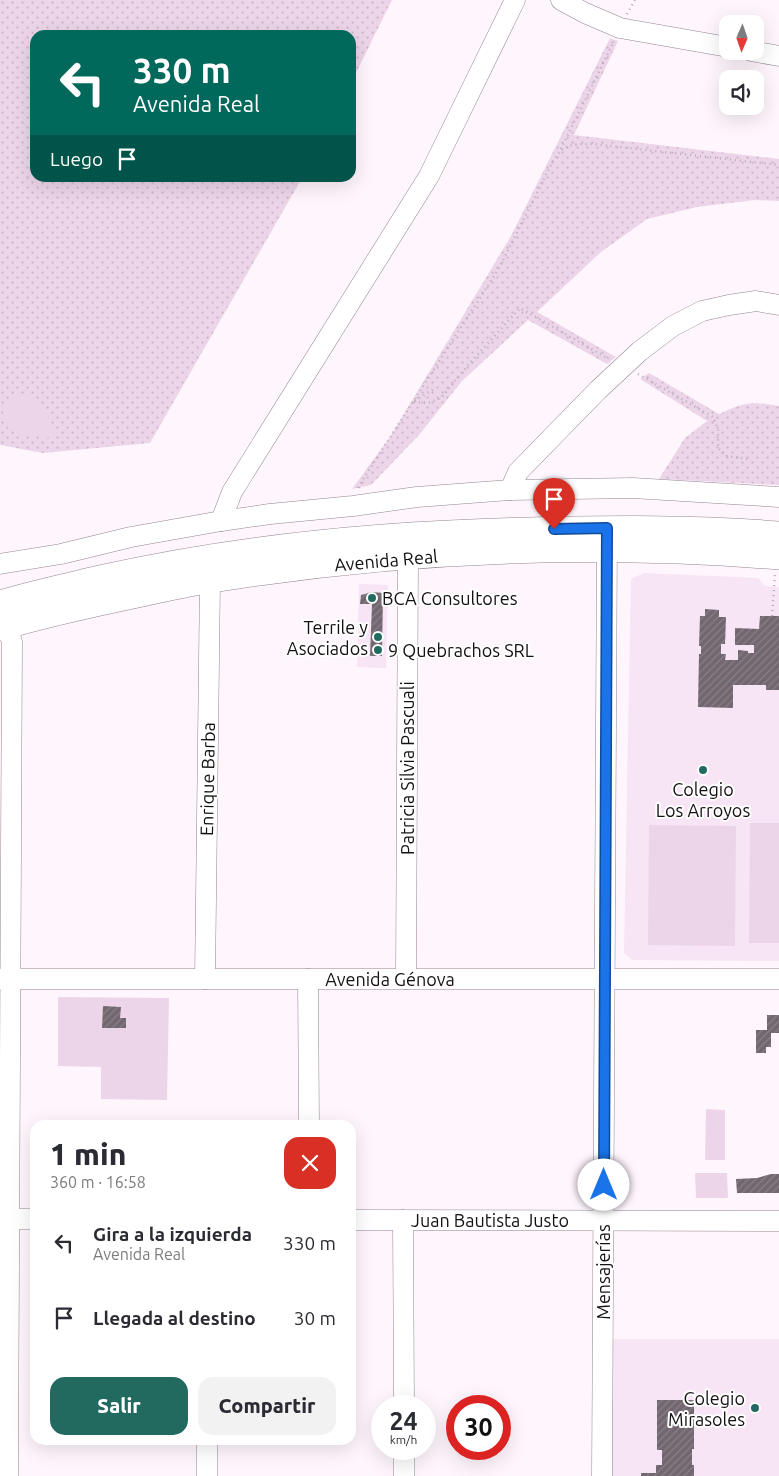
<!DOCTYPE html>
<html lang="es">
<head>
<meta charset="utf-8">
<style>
	:root { --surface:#fff; --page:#f2f2f3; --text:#2b2b33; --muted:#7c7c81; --accent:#226a60 }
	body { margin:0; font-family:Ubuntu,sans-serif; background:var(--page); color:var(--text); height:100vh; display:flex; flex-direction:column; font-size:19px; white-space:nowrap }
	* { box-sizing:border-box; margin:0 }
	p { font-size:16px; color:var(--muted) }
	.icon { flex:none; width:28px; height:28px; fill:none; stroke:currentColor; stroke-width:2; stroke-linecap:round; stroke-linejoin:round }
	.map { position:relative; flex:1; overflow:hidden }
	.sheet { position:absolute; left:30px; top:1120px; width:326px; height:325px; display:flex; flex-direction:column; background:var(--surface); border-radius:15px; box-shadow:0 5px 20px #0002 }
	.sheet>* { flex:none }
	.banner { position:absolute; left:30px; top:30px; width:326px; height:152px; border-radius:15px; box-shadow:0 5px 20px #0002; background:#00695c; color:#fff; overflow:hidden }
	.needle { width:32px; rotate:182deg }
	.controls { position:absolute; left:719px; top:15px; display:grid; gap:10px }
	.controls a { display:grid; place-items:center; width:45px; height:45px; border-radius:10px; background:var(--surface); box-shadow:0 5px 20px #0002; font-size:25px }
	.speed { position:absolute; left:371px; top:1395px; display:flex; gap:10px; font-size:25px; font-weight:700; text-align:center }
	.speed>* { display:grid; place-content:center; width:65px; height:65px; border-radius:50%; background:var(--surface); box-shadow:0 5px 20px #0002; line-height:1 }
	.speed small { font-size:12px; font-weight:400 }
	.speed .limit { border:8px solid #d22; background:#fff; color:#111 }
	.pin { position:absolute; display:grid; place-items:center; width:42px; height:42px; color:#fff; margin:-51px -21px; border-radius:50% 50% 50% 0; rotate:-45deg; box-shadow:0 0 5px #0007 }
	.pin .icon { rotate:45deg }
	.me { position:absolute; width:55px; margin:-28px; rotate:0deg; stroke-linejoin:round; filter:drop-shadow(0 0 4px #0008) }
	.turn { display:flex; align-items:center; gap:18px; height:105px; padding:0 20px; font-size:22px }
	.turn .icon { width:65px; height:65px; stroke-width:2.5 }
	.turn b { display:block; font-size:35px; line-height:42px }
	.then { display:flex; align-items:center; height:48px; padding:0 20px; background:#0003; gap:10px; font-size:19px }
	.round { display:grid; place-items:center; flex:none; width:52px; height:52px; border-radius:15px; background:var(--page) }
	.head { display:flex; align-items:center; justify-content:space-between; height:85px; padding:0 20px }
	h1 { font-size:30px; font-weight:800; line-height:38px }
	.button { display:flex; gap:10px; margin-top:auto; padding:10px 20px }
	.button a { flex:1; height:58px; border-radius:15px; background:var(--accent); color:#fff; font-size:20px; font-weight:800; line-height:58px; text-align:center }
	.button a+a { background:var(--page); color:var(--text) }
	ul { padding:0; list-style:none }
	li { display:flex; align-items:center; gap:15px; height:75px; padding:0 20px }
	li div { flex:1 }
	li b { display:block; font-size:19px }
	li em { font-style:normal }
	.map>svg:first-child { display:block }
	.built { fill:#f7e4f4 }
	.grass { fill:url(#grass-dots) }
	.garden { fill:#edd5e9 }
	.building { fill:url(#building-hatch) }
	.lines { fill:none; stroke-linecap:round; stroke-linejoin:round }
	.minor-casing { stroke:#928690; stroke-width:21 }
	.major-casing { stroke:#928690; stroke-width:26 }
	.path { stroke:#b7aeb5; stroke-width:2.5; stroke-dasharray:1 4; stroke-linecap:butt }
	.minor { stroke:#fff; stroke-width:20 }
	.major { stroke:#fff; stroke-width:25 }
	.route-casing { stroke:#114b97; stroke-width:12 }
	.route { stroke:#1a73e8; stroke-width:9 }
	.poi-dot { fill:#226a60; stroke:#fff; stroke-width:2 }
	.labels { text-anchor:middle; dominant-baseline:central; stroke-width:4; stroke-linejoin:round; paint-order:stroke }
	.street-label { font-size:18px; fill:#141013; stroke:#fff }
	.poi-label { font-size:18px; fill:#141013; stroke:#fff; text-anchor:start }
</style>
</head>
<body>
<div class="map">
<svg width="779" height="1476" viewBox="0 0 779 1476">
	<defs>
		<pattern id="grass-dots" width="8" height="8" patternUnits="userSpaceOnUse" patternTransform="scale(1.25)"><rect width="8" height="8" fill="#edd5e9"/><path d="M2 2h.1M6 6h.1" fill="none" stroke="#cab6c7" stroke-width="1.8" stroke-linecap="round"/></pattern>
		<pattern id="building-hatch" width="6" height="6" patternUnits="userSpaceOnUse" patternTransform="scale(1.25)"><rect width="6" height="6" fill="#726770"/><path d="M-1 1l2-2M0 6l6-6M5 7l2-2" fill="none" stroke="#877f86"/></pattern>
	</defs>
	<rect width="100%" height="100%" fill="#fff5fd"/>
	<!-- built -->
	<g class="built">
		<polygon points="644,573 758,578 765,586 779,587 779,961 632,960 624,953 631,579"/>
		<polygon points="359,584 388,585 386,668 357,667"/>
		<rect x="610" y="1339" width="169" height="137"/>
	</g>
	<!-- grass -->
	<g class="grass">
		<polygon points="0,0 392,0 351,83 351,35 35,35 35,178 302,178 150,443 43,453 0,445"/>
		<polygon points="610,38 618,41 574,135 779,159 779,201 755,200 697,207 647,219 601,252 537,312 616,357 607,364 528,320 462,381 419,435 371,485 352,489 390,437 511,236"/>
		<path d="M649,373l70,41c25,-12 32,-13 60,-8v79l-120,-6 26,-41 22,-17 -67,-42z"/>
	</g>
	<!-- garden -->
	<g class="garden">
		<polygon points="18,393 28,395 40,407 51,420 54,433 46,439 35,435 22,435 8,428 3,413 4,402"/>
		<polygon points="750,823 779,823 779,943 749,943"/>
		<polygon points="649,825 736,826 735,946 648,945"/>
		<polygon points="58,997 169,998 167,1100 101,1099 101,1067 58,1066"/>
		<polygon points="706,1109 725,1110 725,1160 705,1160"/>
		<polygon points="695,1173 727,1173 728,1198 696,1198"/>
	</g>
	<!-- building -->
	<g class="building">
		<polygon points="372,592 383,593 382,656 370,656 372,604 360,604 361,595"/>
		<polygon points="705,609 719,610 719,617 726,617 725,644 721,644 721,654 726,654 725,660 738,660 738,650 748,651 748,653 754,653 754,645 735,645 735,628 759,629 760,616 779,616 779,690 766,690 766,685 733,685 733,708 698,707 699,654 701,654 701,646 699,646 700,616 705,616"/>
		<polygon points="103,1006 121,1007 120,1018 126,1018 126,1028 102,1028"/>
		<polygon points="767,1015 779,1015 779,1033 771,1033 771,1047 766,1047 766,1053 756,1053 756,1030 767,1030"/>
		<polygon points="771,1174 779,1174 779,1193 737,1193 736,1179 757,1178"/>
		<polygon points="657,1400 694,1400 694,1449 692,1449 692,1465 694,1465 694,1476 641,1476 641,1473 656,1473 656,1465 662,1465 662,1450 657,1450"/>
	</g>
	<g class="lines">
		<defs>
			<g id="minor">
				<polyline points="561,0 585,13 620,28 728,47"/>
				<polyline points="751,51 779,56"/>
				<polyline points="510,490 518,472 598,390 640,351 673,326 702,311 729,305 756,301 779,305"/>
				<polyline points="221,521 232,492 429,176 515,0"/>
				<polyline points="0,564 61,554 131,537 221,521 270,514 353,506 417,497 510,490 633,488 779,497"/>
				<polyline points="2,612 12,642 8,1476"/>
				<polyline points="0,979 779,979"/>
				<polyline points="205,979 210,580"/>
				<polyline points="308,979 309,1125"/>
				<polyline points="406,979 408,557"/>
				<polyline points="0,1219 35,1219"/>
				<polyline points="351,1220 779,1221"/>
				<polyline points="403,1220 404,1406"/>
				<polyline points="404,1449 404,1476"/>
				<polyline points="207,1476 207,1440"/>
				<polyline points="602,1476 607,536"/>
			</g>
			<g id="major">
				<path d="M0,603c33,-10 66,-17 100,-25 142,-32 285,-45 430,-48 83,-2 166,-3 249,4"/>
				<path d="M0,628c47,-14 94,-24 142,-34 23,-5 46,-10 70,-14 187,-30 378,-38 567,-23"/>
			</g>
		</defs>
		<!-- minor casing -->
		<use href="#minor" class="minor-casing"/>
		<!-- major casing -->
		<use href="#major" class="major-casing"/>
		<!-- path -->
		<g class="path">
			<polyline points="627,14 635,0"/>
			<polyline points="561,149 614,41"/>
			<polyline points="638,374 713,417 718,430 718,448 726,456 749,459"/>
			<polyline points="415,401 435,388"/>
			<polyline points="414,402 428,403 441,398 469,364 520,308 609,359"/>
			<path d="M359,488l3,-7 136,-211 55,-109c12,-19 19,-16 40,-17l186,21"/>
			<polyline points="772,616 775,575"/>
		</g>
		<!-- minor -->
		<use href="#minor" class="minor"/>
		<!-- major -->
		<use href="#major" class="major"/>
	</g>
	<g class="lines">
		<defs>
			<polyline id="route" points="554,529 607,528 604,1185"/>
		</defs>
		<!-- route casing -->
		<use href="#route" class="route-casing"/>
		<!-- route -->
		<use href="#route" class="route"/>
	</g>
	<!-- markers -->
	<g class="poi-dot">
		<circle cx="372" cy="598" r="5"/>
		<circle cx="378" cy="637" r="5"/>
		<circle cx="378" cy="650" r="5"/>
		<circle cx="703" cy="770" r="5"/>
		<circle cx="755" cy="1408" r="5"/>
	</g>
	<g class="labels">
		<!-- street labels -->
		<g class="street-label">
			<text transform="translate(386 560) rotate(-5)">Avenida Real</text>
			<text transform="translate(407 768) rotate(-90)">Patricia Silvia Pascuali</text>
			<text transform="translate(207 779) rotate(-89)">Enrique Barba</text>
			<text x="390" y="979">Avenida Génova</text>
			<text x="490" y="1220">Juan Bautista Justo</text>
			<text transform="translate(603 1272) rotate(-90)">Mensajerías</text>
		</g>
		<!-- poi labels -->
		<g class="poi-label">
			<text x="382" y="598">BCA Consultores</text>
			<text x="368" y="627" text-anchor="end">Terrile y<tspan x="368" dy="21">Asociados</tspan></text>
			<text x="388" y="650">9 Quebrachos SRL</text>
			<text x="703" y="789" text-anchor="middle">Colegio<tspan x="703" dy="21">Los Arroyos</tspan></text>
			<text x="745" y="1398" text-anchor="end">Colegio<tspan x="745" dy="21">Mirasoles</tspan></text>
		</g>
	</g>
</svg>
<div class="controls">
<a><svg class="needle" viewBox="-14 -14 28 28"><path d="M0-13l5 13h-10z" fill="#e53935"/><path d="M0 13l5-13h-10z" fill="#7c7c81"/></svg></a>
<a><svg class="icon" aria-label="sound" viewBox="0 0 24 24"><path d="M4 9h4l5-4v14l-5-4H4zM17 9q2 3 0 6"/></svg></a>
</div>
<div class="speed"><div>24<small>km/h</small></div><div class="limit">30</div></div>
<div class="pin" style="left:554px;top:529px;background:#d93025"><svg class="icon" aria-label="arrive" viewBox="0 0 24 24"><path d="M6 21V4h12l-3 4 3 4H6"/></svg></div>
<svg class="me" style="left:604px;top:1185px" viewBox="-20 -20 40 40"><circle r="19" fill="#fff"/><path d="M0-13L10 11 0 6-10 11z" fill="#1a73e8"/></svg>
<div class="banner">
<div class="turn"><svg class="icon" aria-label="left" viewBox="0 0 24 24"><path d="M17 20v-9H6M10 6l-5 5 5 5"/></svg><div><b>330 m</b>Avenida Real</div></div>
<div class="then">Luego<svg class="icon" aria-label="arrive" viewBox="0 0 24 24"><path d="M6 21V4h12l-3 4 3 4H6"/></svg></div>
</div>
<section class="sheet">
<div class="head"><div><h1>1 min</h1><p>360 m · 16:58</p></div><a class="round" style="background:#d93025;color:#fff"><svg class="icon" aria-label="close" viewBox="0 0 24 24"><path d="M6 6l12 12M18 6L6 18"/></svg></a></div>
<ul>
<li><svg class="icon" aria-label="left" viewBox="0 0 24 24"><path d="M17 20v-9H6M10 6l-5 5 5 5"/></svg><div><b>Gira a la izquierda</b><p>Avenida Real</p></div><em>330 m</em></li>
<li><svg class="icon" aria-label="arrive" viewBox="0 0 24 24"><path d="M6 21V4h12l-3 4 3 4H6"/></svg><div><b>Llegada al destino</b></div><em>30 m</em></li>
</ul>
<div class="button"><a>Salir</a><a>Compartir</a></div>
</section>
</div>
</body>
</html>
